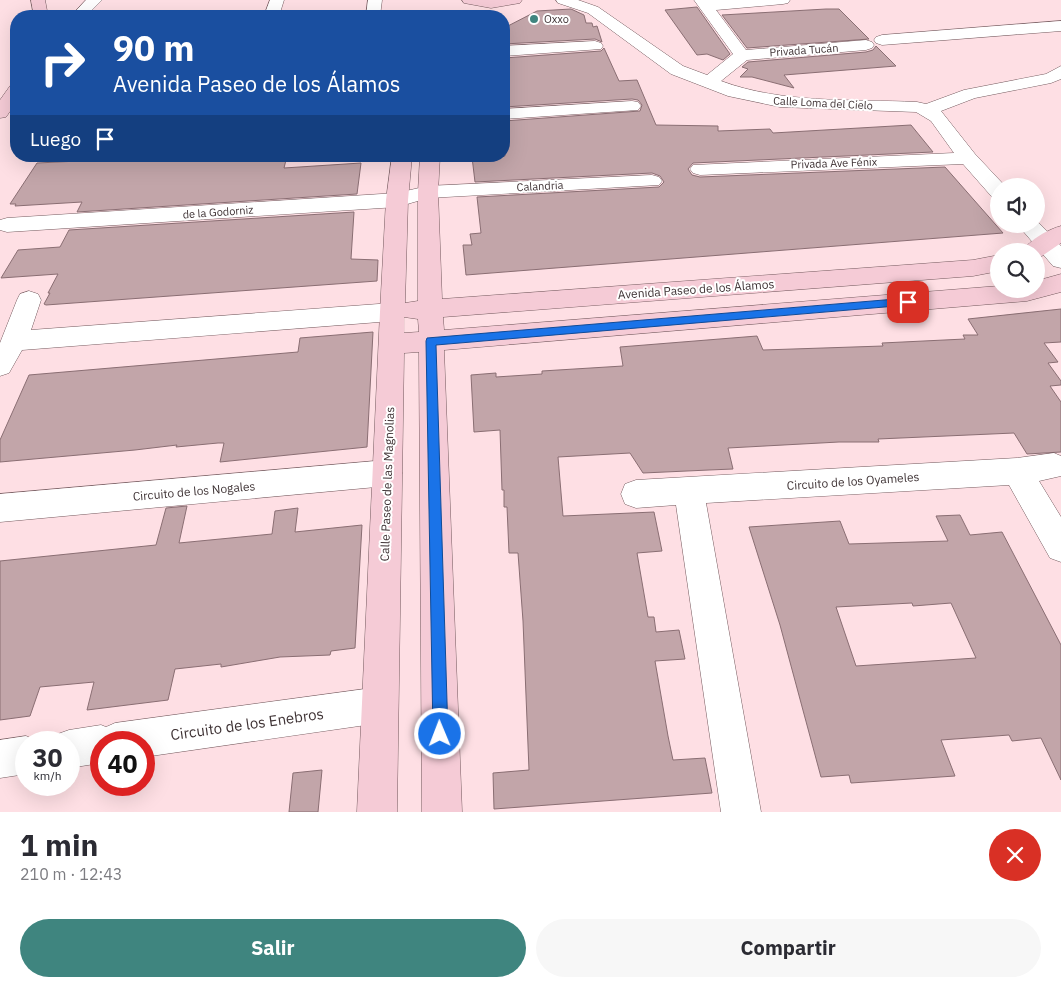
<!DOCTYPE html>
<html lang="es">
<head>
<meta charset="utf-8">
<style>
	:root { --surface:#fff; --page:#f7f7f7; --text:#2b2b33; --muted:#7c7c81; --accent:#3f857f }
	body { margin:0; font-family:"IBM Plex Sans",sans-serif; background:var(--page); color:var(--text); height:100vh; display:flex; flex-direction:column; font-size:19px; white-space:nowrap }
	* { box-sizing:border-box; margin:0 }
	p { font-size:16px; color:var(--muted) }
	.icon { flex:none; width:28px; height:28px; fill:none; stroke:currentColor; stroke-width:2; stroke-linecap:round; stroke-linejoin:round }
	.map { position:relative; height:812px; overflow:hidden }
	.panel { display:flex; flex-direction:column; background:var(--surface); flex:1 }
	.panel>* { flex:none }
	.guide { position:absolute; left:10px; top:10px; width:500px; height:152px; border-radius:20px; box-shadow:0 5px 20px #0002; background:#1a4fa0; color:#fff; overflow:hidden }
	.tools { position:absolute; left:990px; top:178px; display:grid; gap:10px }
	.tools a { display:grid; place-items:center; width:55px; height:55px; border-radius:50%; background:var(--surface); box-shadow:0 5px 20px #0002; font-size:25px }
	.speed { position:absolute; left:15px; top:731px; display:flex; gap:10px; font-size:25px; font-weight:700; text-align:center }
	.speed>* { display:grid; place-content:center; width:65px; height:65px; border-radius:50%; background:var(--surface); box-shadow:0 5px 20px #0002; line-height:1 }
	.speed small { font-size:12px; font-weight:400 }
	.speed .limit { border:8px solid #d22; background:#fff; color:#111 }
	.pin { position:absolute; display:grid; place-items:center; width:42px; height:42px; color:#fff; margin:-21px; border-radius:10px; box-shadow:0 2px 8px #0006 }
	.me { position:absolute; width:55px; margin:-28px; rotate:359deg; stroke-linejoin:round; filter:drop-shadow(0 0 4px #0008) }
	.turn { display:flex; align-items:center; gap:18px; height:105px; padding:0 20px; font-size:22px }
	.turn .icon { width:65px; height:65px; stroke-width:2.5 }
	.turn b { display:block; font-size:35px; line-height:42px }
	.then { display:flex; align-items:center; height:48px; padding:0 20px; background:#0003; gap:10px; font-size:19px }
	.round { display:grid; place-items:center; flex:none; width:52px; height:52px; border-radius:26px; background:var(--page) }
	.summary { display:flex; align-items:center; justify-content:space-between; height:85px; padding:0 20px }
	h1 { font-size:30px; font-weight:700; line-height:38px }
	.button { display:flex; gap:10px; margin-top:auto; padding:10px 20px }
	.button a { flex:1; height:58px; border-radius:30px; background:var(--accent); color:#fff; font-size:20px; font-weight:700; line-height:58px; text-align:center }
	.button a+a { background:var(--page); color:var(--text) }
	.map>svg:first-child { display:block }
	.building { fill:#c2a5a9; stroke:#8a6e73; fill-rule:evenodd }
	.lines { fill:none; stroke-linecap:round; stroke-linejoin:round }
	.street-casing { stroke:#755b5f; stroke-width:1 }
	.secondary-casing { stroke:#755b5f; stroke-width:1 }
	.street { fill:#fff; fill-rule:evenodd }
	.secondary { fill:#f5cbd6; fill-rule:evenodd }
	.route { fill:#1a73e8; stroke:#114b97 }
	.poi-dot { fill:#3f857f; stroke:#fff; stroke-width:2 }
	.labels { text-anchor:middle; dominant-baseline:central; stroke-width:4; stroke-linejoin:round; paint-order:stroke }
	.far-poi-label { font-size:11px; fill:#3f3335; stroke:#fff; text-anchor:start }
	.far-street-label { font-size:11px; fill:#3f3335; stroke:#fff }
	.street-label { font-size:12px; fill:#3f3335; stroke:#fff }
	.near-street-label { font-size:15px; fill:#3f3335; stroke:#fff }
</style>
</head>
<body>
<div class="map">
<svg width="1061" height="812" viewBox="0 0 1061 812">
	<rect width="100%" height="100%" fill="#fedfe4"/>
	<!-- building -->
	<g class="building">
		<polygon points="697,7 730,54 723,60 707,54 697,55 665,10"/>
		<polygon points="571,9 584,15 586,23 592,23 593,27 597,26 602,42 595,39 504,44 504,28 537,11"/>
		<polygon points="826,9 839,9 869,39 747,48 722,15"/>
		<polygon points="876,46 896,66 784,75 794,88 752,77 740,77 748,69 742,67 748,62 866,52 873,50"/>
		<polygon points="604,48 619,81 637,80 656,125 718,126 718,131 770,129 773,133 911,125 933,152 693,163 688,169 692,175 700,177 945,167 1003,233 466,275 463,245 472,245 470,234 481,233 477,197 659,187 664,182 660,176 652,173 475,182 472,157 505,156 504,121 640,111 642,105 638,100 632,99 504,107 504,68 505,68 504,58 601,51"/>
		<polygon points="184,156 287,156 284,168 361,163 357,194 77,212 82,202 15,206 16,204 10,204 37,163"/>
		<polygon points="354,212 351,259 378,260 377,281 46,305 44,304 50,293 48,293 58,274 1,278 18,250 60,247 69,230"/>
		<polygon points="1061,309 1061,342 1044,343 1058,362 1048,363 1061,381 1061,385 1050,386 1061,402 1061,452 1027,454 1014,433 878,439 879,442 839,442 728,448 733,469 709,470 643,473 630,453 558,457 563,516 654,512 662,551 637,553 648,617 654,617 656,632 679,630 685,659 655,661 668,736 673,760 705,758 712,793 494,809 493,773 529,770 523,621 518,553 509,553 507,507 504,507 504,490 502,490 500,430 474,432 471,375 496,373 496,377 542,374 542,371 623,366 620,347 757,336 763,350 883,346 882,343 965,339 963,335 978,335 968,319"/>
		<polygon points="373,332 367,447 220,462 224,443 218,443 176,447 177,445 135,450 0,462 0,440 29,375 298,352 300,338"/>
		<polygon points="187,506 179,543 272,534 275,511 298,508 295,532 362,525 355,648 331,651 330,655 280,657 221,667 221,664 175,669 168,700 87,710 94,682 40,687 30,716 0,720 0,561 156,545 166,508"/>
		<path d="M960,515l10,20 32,-3 59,113v135l-20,-42 -29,3 -3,-6 -68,5 14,36 -104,7 -2,-8 -28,2 -41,-152 -31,-98 91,-6 9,23 99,-3 -12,-25zM912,603l1,3 38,-3 25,55 -120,8 -20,-59z"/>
		<polygon points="322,770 318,812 289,812 293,773"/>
	</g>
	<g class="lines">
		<defs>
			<g id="street">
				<polygon points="86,0 102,0 86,16 71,16"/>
				<polygon points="270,0 284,0 279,16 264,16"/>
				<polygon points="368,0 382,0 380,16 366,16"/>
				<path d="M556,0h22l20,7 85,59 24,9 26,-21 -39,-54h96l-2,3 -5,1 -67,6 30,40 120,-10 6,2 2,3 -2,3 -6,2 -119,10 -26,21c62,23 131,18 196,21l9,2 38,-14 82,-16 15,-8v13l-10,4 -76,15 -34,13 34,43 30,32h-6v12l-7,-1 -29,-33 -263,11 -7,-2 -3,-4 3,-4 261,-12 -23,-32 -15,-9 -136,-5 -52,-11 -57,-22 -83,-61 -30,-10z"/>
				<polygon points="1061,21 1061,31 882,45 876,43 874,40 876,37 882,35"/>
				<polygon points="595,41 601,43 603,46 601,49 504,56 504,46"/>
				<polygon points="632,101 638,102 641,106 638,110 504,119 504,109"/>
				<polygon points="652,175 659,177 662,181 659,185 428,198 397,207 7,232 0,230 0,220 7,218 397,193 428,186"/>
				<polygon points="1036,220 1061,246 1061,268 1053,266 1017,224 1036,224"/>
				<polygon points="29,291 38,294 41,300 31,330 392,303 401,306 404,312 401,318 392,321 22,350 9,373 0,376 0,343 17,300 20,294"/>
				<polygon points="1054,453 1061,456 1061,476 1039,481 1061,517 1061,562 1050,558 1009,485 706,503 761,812 721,812 676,505 636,508 625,504 621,494 625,484 636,480 1017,458"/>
				<polygon points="387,460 397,464 402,473 397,482 387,486 0,522 0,494"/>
				<polygon points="380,687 393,692 398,705 393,718 380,723 144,757 144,742 101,742 101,763 69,768 69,742 53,742 55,735 69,730 101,725 106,727 115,723"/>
				<polygon points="26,736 40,742 26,742 26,774 0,778 0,740"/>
			</g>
			<g id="secondary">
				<polygon points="31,0 45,0 48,16 34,16"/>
				<polygon points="462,0 522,0 520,3 491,8 464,3"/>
				<polygon points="16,85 16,103 6,117 0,118 0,100 10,86"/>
				<path d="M392,156h20l-4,44 -3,103 13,-2v-109l2,-36h20l-2,36 4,107 531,-39 26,-5v16l-26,5 -530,41 1,13 555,-44v3h37v-8l25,-7v18l-34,9 -583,49 18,462h-40l-3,-460 -15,1 -7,459h-40l23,-500 6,-112zM404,317l14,2 1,13 -15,1z"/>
				<path d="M1061,226v17l-19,13 -6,2v-7h-13c6,-11 26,-22 38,-25z"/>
			</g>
		</defs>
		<!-- street casing -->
		<use href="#street" class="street-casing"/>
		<!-- secondary casing -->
		<use href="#secondary" class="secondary-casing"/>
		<!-- street -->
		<use href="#street" class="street"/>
		<!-- secondary -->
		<use href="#secondary" class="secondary"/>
	</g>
	<!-- route -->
	<polygon class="route" points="908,298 913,302 908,305 436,345 448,734 446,739 440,741 435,739 433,734 426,341 427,338"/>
	<!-- markers -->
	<circle class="poi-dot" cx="534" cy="19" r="5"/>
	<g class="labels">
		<!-- far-poi labels -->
		<g class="far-poi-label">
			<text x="544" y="19">Oxxo</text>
		</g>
		<!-- far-street labels -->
		<g class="far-street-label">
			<text transform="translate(804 50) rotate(-4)">Privada Tucán</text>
			<text transform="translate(823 103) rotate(3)">Calle Loma del Cielo</text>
			<text transform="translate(834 163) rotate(-2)">Privada Ave Fénix</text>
			<text transform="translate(540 186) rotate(-3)">Calandria</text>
			<text transform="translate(218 212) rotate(-4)">de la Godorniz</text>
		</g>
		<!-- street labels -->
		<g class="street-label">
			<text transform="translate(696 289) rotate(-4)">Avenida Paseo de los Álamos</text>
			<text transform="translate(853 481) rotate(-4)">Circuito de los Oyameles</text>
			<text transform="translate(387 484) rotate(-88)">Calle Paseo de las Magnolias</text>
			<text transform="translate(194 491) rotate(-5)">Circuito de los Nogales</text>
		</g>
		<!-- near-street labels -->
		<g class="near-street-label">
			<text transform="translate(247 724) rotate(-8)">Circuito de los Enebros</text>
		</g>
	</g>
</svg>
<div class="tools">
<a><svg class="icon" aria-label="sound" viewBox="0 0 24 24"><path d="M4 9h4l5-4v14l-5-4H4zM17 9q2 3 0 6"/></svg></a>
<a><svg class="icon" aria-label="search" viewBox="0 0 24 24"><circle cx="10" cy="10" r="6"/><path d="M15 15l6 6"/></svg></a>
</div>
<div class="speed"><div>30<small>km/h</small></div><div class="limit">40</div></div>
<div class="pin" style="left:908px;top:302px;background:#d93025"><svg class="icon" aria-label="arrive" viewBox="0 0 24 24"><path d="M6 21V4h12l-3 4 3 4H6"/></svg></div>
<svg class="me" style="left:440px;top:734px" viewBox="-20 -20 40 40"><circle r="17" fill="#1a73e8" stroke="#fff" stroke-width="3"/><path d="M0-11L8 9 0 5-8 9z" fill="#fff"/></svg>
<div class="guide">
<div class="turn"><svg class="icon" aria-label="right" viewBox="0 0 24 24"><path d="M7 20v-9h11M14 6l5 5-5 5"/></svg><div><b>90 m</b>Avenida Paseo de los Álamos</div></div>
<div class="then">Luego<svg class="icon" aria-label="arrive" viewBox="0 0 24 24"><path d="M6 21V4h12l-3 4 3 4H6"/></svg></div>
</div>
</div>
<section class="panel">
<div class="summary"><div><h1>1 min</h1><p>210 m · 12:43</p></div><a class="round" style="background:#d93025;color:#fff"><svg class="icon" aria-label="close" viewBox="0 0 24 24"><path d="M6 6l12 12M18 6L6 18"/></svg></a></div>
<div class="button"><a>Salir</a><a>Compartir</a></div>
</section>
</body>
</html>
